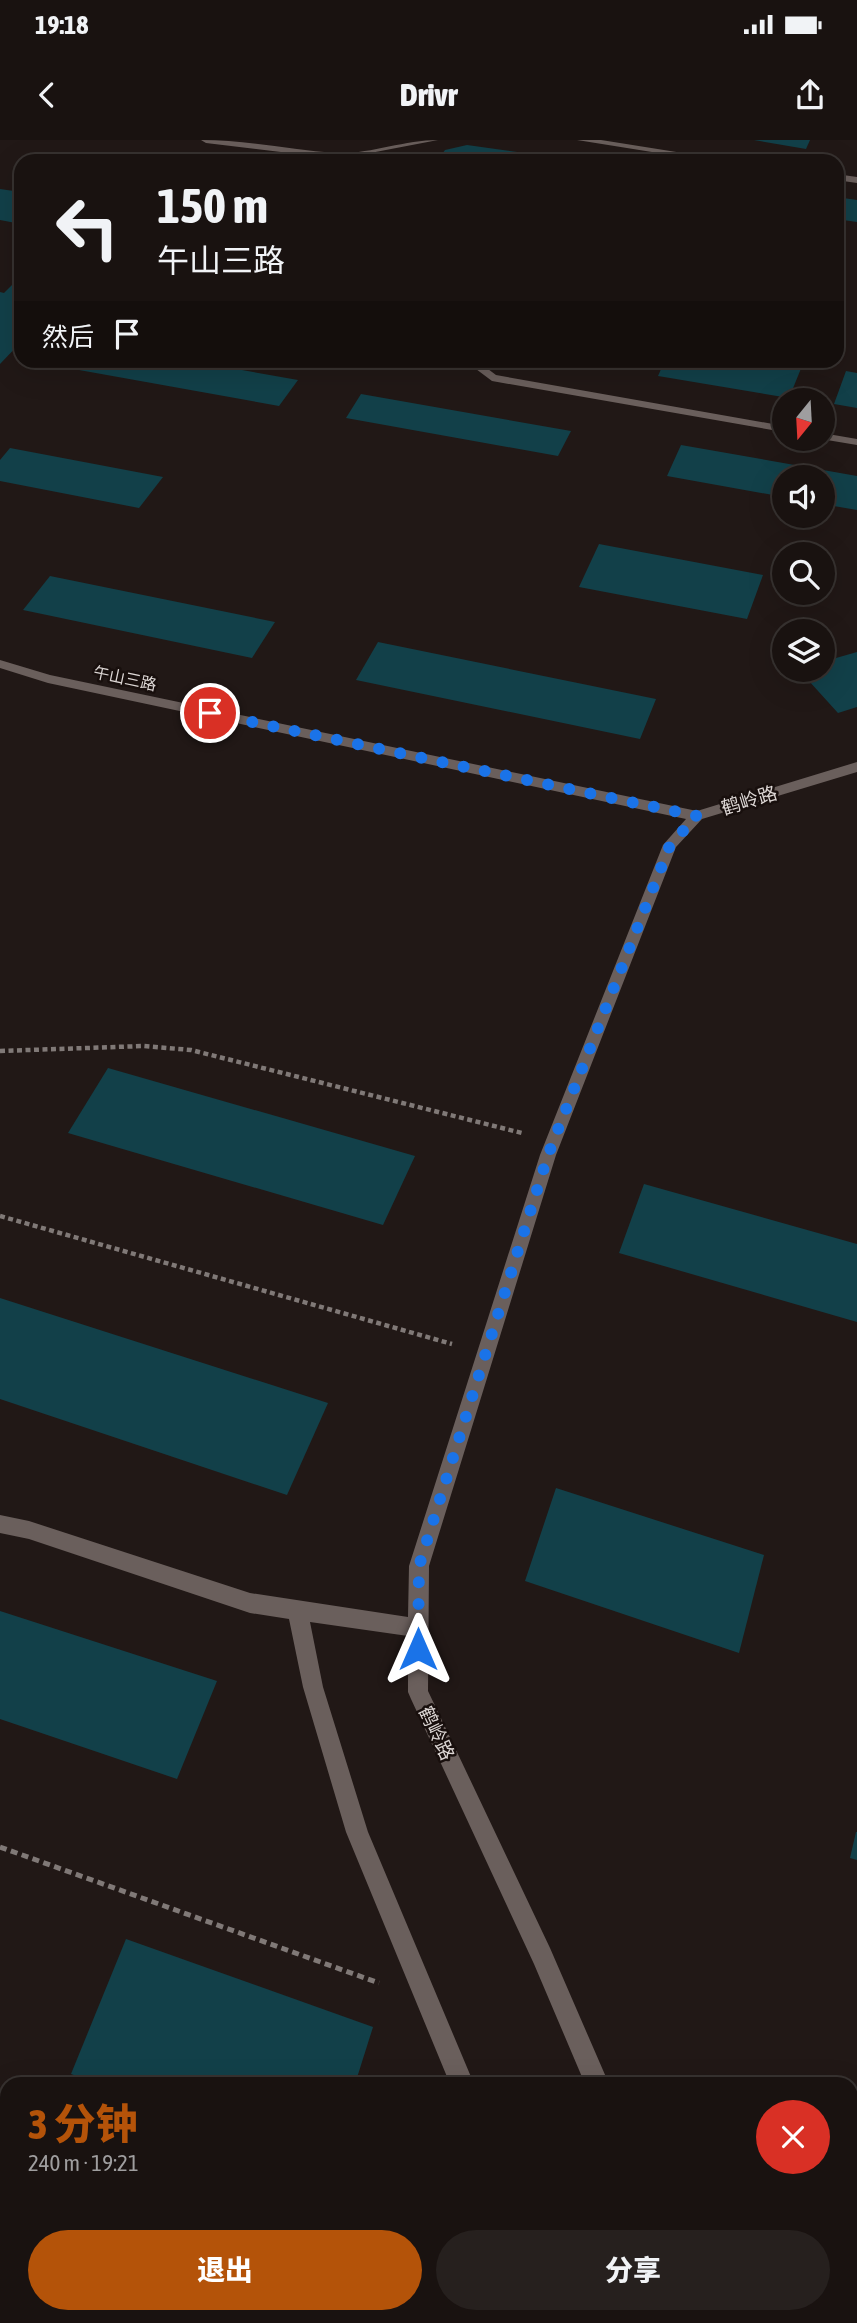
<!DOCTYPE html>
<html lang="zh">
<head>
<meta charset="utf-8">
<style>
	:root { --surface:#191210; --page:#26201e; --text:#f1f3f6; --muted:#9f9e9f; --line:#373230; --accent:#b45309 }
	body { margin:0; font-family:"Asap Condensed","Noto Sans SC",sans-serif; background:var(--page); color:var(--text); height:100vh; display:flex; flex-direction:column; font-size:26px; white-space:nowrap }
	* { box-sizing:border-box; margin:0 }
	p { font-size:23px; color:var(--muted) }
	.icon { flex:none; width:38px; height:38px; fill:none; stroke:currentColor; stroke-width:2; stroke-linecap:round; stroke-linejoin:round }
	.map { position:relative; flex:1; overflow:hidden }
	.details { position:absolute; left:0px; top:1937px; width:858px; height:247px; display:flex; flex-direction:column; background:var(--surface); border-radius:21px 21px 0 0; box-shadow:0 7px 28px #0002,0 0 0 2px var(--line) }
	.details>* { flex:none }
	.guide { position:absolute; left:14px; top:14px; width:830px; height:214px; border-radius:21px; box-shadow:0 7px 28px #0002,0 0 0 2px var(--line); background:#191210; color:var(--text); overflow:hidden }
	.needle { width:46px; rotate:198deg }
	.fabs { position:absolute; left:772px; top:248px; display:grid; gap:14px }
	.fabs a { display:grid; place-items:center; width:63px; height:63px; border-radius:50%; background:var(--surface); box-shadow:0 7px 28px #0002,0 0 0 2px var(--line); font-size:35px }
	.pin { position:absolute; display:grid; place-items:center; width:60px; height:60px; color:#fff; margin:-30px; border:4px solid #fff; border-radius:50%; box-shadow:0 2px 7px #0007 }
	.me { position:absolute; width:77px; margin:-38px; rotate:0deg; stroke-linejoin:round; filter:drop-shadow(0 0 5px #0008) }
	.turn { display:flex; align-items:center; gap:24px; height:147px; padding:0 28px; font-size:32px }
	.turn .icon { width:91px; height:91px; stroke-width:2.5 }
	.turn b { display:block; font-size:49px; line-height:60px }
	.then { display:flex; align-items:center; height:66px; padding:0 28px; background:#0003; gap:14px; font-size:26px }
	.round { display:grid; place-items:center; flex:none; width:74px; height:74px; border-radius:37px; background:var(--page) }
	.overview { display:flex; align-items:center; justify-content:space-between; height:119px; padding:0 28px }
	h1 { font-size:42px; font-weight:800; line-height:52px; color:var(--accent) }
	.action { display:flex; gap:14px; margin-top:auto; padding:14px 28px }
	.action a { flex:1; height:80px; border-radius:42px; background:var(--accent); color:#fff; font-size:28px; font-weight:800; line-height:80px; text-align:center }
	.action a+a { background:var(--page); color:var(--text) }
	.status { display:flex; justify-content:space-between; align-items:center; height:49px; padding:0 35px; background:var(--surface); direction:ltr }
	.status svg { height:19px; fill:currentColor }
	header { display:flex; justify-content:space-between; align-items:center; height:91px; padding:0 28px; background:var(--surface); font-size:32px; font-weight:800 }
	.map>svg:first-child { display:block }
	.building { fill:#124049 }
	.lines { fill:none; stroke-linecap:round; stroke-linejoin:round }
	.path-far1 { stroke:#807977; stroke-width:4.5; stroke-dasharray:5 3.5; stroke-linecap:butt }
	.path { stroke:#807977; stroke-width:5; stroke-dasharray:7 4.5; stroke-linecap:butt }
	.minor { fill:#6a5f5c; fill-rule:evenodd }
	.route { stroke:#1a73e8; stroke-width:12; stroke-dasharray:0 21.6 }
	.labels { text-anchor:middle; dominant-baseline:central; stroke-width:5; stroke-linejoin:round; paint-order:stroke }
	.far-street-label { font-size:16px; fill:#ddd7d5; stroke:#180f0d }
	.street-label { font-size:19px; fill:#ddd7d5; stroke:#180f0d }
</style>
</head>
<body>
<div class="status"><b>19:18</b><svg viewBox="0 0 49 12"><path d="M0 12V9h3v3zM5 12V6h3v6zM10 12V3h3v9zM15 12V0h3v12zM26 1h20v11H26zM47 4h2v5h-2z"/></svg></div>
<header><svg class="icon" aria-label="back" viewBox="0 0 24 24"><path d="M15 5l-7 7 7 7"/></svg>Drivr<svg class="icon" aria-label="share" viewBox="0 0 24 24"><path d="M12 15V3M7 8l5-5 5 5M5 13v7h14v-7"/></svg></header>
<div class="map">
<svg width="857" height="2183" viewBox="0 0 857 2183">
	<rect width="100%" height="100%" fill="#211816"/>
	<!-- building -->
	<g class="building">
		<polygon points="754,0 810,0 806,9"/>
		<polygon points="467,5 569,19 569,21 437,21 445,10"/>
		<polygon points="0,49 21,52 21,84 0,80"/>
		<polygon points="836,57 857,60 857,82 836,79"/>
		<polygon points="21,136 21,202 0,224 0,152 4,153"/>
		<polygon points="88,220 186,220 298,240 279,266 79,230"/>
		<polygon points="564,220 609,220 605,229"/>
		<polygon points="665,220 770,220 802,226 789,258 658,236"/>
		<polygon points="846,231 857,233 857,268 834,264"/>
		<polygon points="361,254 571,291 558,316 346,278"/>
		<polygon points="681,305 857,336 857,370 822,364 822,338 784,338 784,357 667,336"/>
		<polygon points="10,308 163,337 139,368 0,341 0,320"/>
		<polygon points="599,404 763,435 747,479 579,447"/>
		<polygon points="50,436 275,482 252,518 23,470"/>
		<polygon points="378,502 656,559 640,599 356,540"/>
		<polygon points="857,512 857,567 838,573 799,530 822,530 822,522"/>
		<polygon points="108,928 415,1016 383,1085 68,993"/>
		<polygon points="644,1044 857,1104 857,1182 619,1113"/>
		<polygon points="0,1158 328,1263 287,1355 0,1259"/>
		<polygon points="556,1348 764,1415 739,1513 525,1441"/>
		<polygon points="0,1471 217,1541 177,1639 0,1579"/>
		<polygon points="856,1692 857,1692 857,1720 850,1718"/>
		<polygon points="126,1799 373,1887 355,1944 97,1944 71,1934"/>
	</g>
	<g class="lines">
		<!-- path-far1 -->
		<g class="path-far1">
			<polyline points="0,911 144,906 191,910 522,993"/>
			<polyline points="0,1076 452,1204"/>
		</g>
		<!-- path -->
		<g class="path">
			<polyline points="0,1707 379,1843"/>
			<polyline points="0,2024 7,2027"/>
			<polyline points="385,2177 400,2183"/>
		</g>
		<!-- minor -->
		<g class="minor">
			<path d="M201,0c46,0 90,10 135,13 30,2 68,-13 102,-13l-99,19 -133,-16z"/>
			<polygon points="577,0 601,0 733,21 708,21"/>
			<polygon points="836,34 857,37 857,43 836,40"/>
			<polygon points="464,220 476,220 496,235 784,286 784,292 492,241"/>
			<polygon points="822,293 857,299 857,305 821,299"/>
			<polygon points="0,520 50,535 697,671 857,622 857,632 702,679 676,707 556,1015 429,1426 428,1551 550,1808 609,1944 585,1944 534,1824 411,1559 408,1552 408,1496 310,1482 323,1547 368,1692 474,1944 450,1944 346,1692 303,1547 289,1479 250,1473 29,1399 0,1393 0,1375 29,1381 250,1453 408,1477 409,1426 540,1015 663,705 686,679 48,543 0,528"/>
			<polygon points="546,2177 572,2177 575,2183 549,2183"/>
			<polygon points="679,2177 705,2177 707,2183 681,2183"/>
		</g>
	</g>
	<g class="lines">
		<!-- route -->
		<polyline class="route" points="210,573 697,676 670,705 548,1015 419,1426 418,1509"/>
	</g>
	<g class="labels">
		<!-- far-street labels -->
		<g class="far-street-label">
			<text transform="translate(125 538) rotate(12)">午山三路</text>
		</g>
		<!-- street labels -->
		<g class="street-label">
			<text transform="translate(749 660) rotate(-17)">鹤岭路</text>
			<text transform="translate(437 1593) rotate(65)">鹤岭路</text>
		</g>
	</g>
</svg>
<div class="fabs">
<a><svg class="needle" viewBox="-14 -14 28 28"><path d="M0-13l5 13h-10z" fill="#e53935"/><path d="M0 13l5-13h-10z" fill="#9f9e9f"/></svg></a>
<a><svg class="icon" aria-label="sound" viewBox="0 0 24 24"><path d="M4 9h4l5-4v14l-5-4H4zM17 9q2 3 0 6"/></svg></a>
<a><svg class="icon" aria-label="search" viewBox="0 0 24 24"><circle cx="10" cy="10" r="6"/><path d="M15 15l6 6"/></svg></a>
<a><svg class="icon" aria-label="layers" viewBox="0 0 24 24"><path d="M12 4l9 5-9 5-9-5zM3 14l9 5 9-5"/></svg></a>
</div>
<div class="pin" style="left:210px;top:573px;background:#d93025"><svg class="icon" aria-label="arrive" viewBox="0 0 24 24"><path d="M6 21V4h12l-3 4 3 4H6"/></svg></div>
<svg class="me" style="left:418px;top:1509px" viewBox="-20 -20 40 40"><path d="M0-17L14 15 0 8-14 15z" fill="#1a73e8" stroke="#fff" stroke-width="4"/></svg>
<div class="guide">
<div class="turn"><svg class="icon" aria-label="left" viewBox="0 0 24 24"><path d="M17 20v-9H6M10 6l-5 5 5 5"/></svg><div><b>150 m</b>午山三路</div></div>
<div class="then">然后<svg class="icon" aria-label="arrive" viewBox="0 0 24 24"><path d="M6 21V4h12l-3 4 3 4H6"/></svg></div>
</div>
<section class="details">
<div class="overview"><div><h1>3 分钟</h1><p>240 m · 19:21</p></div><a class="round" style="background:#d93025;color:#fff"><svg class="icon" aria-label="close" viewBox="0 0 24 24"><path d="M6 6l12 12M18 6L6 18"/></svg></a></div>
<div class="action"><a>退出</a><a>分享</a></div>
</section>
</div>
</body>
</html>
